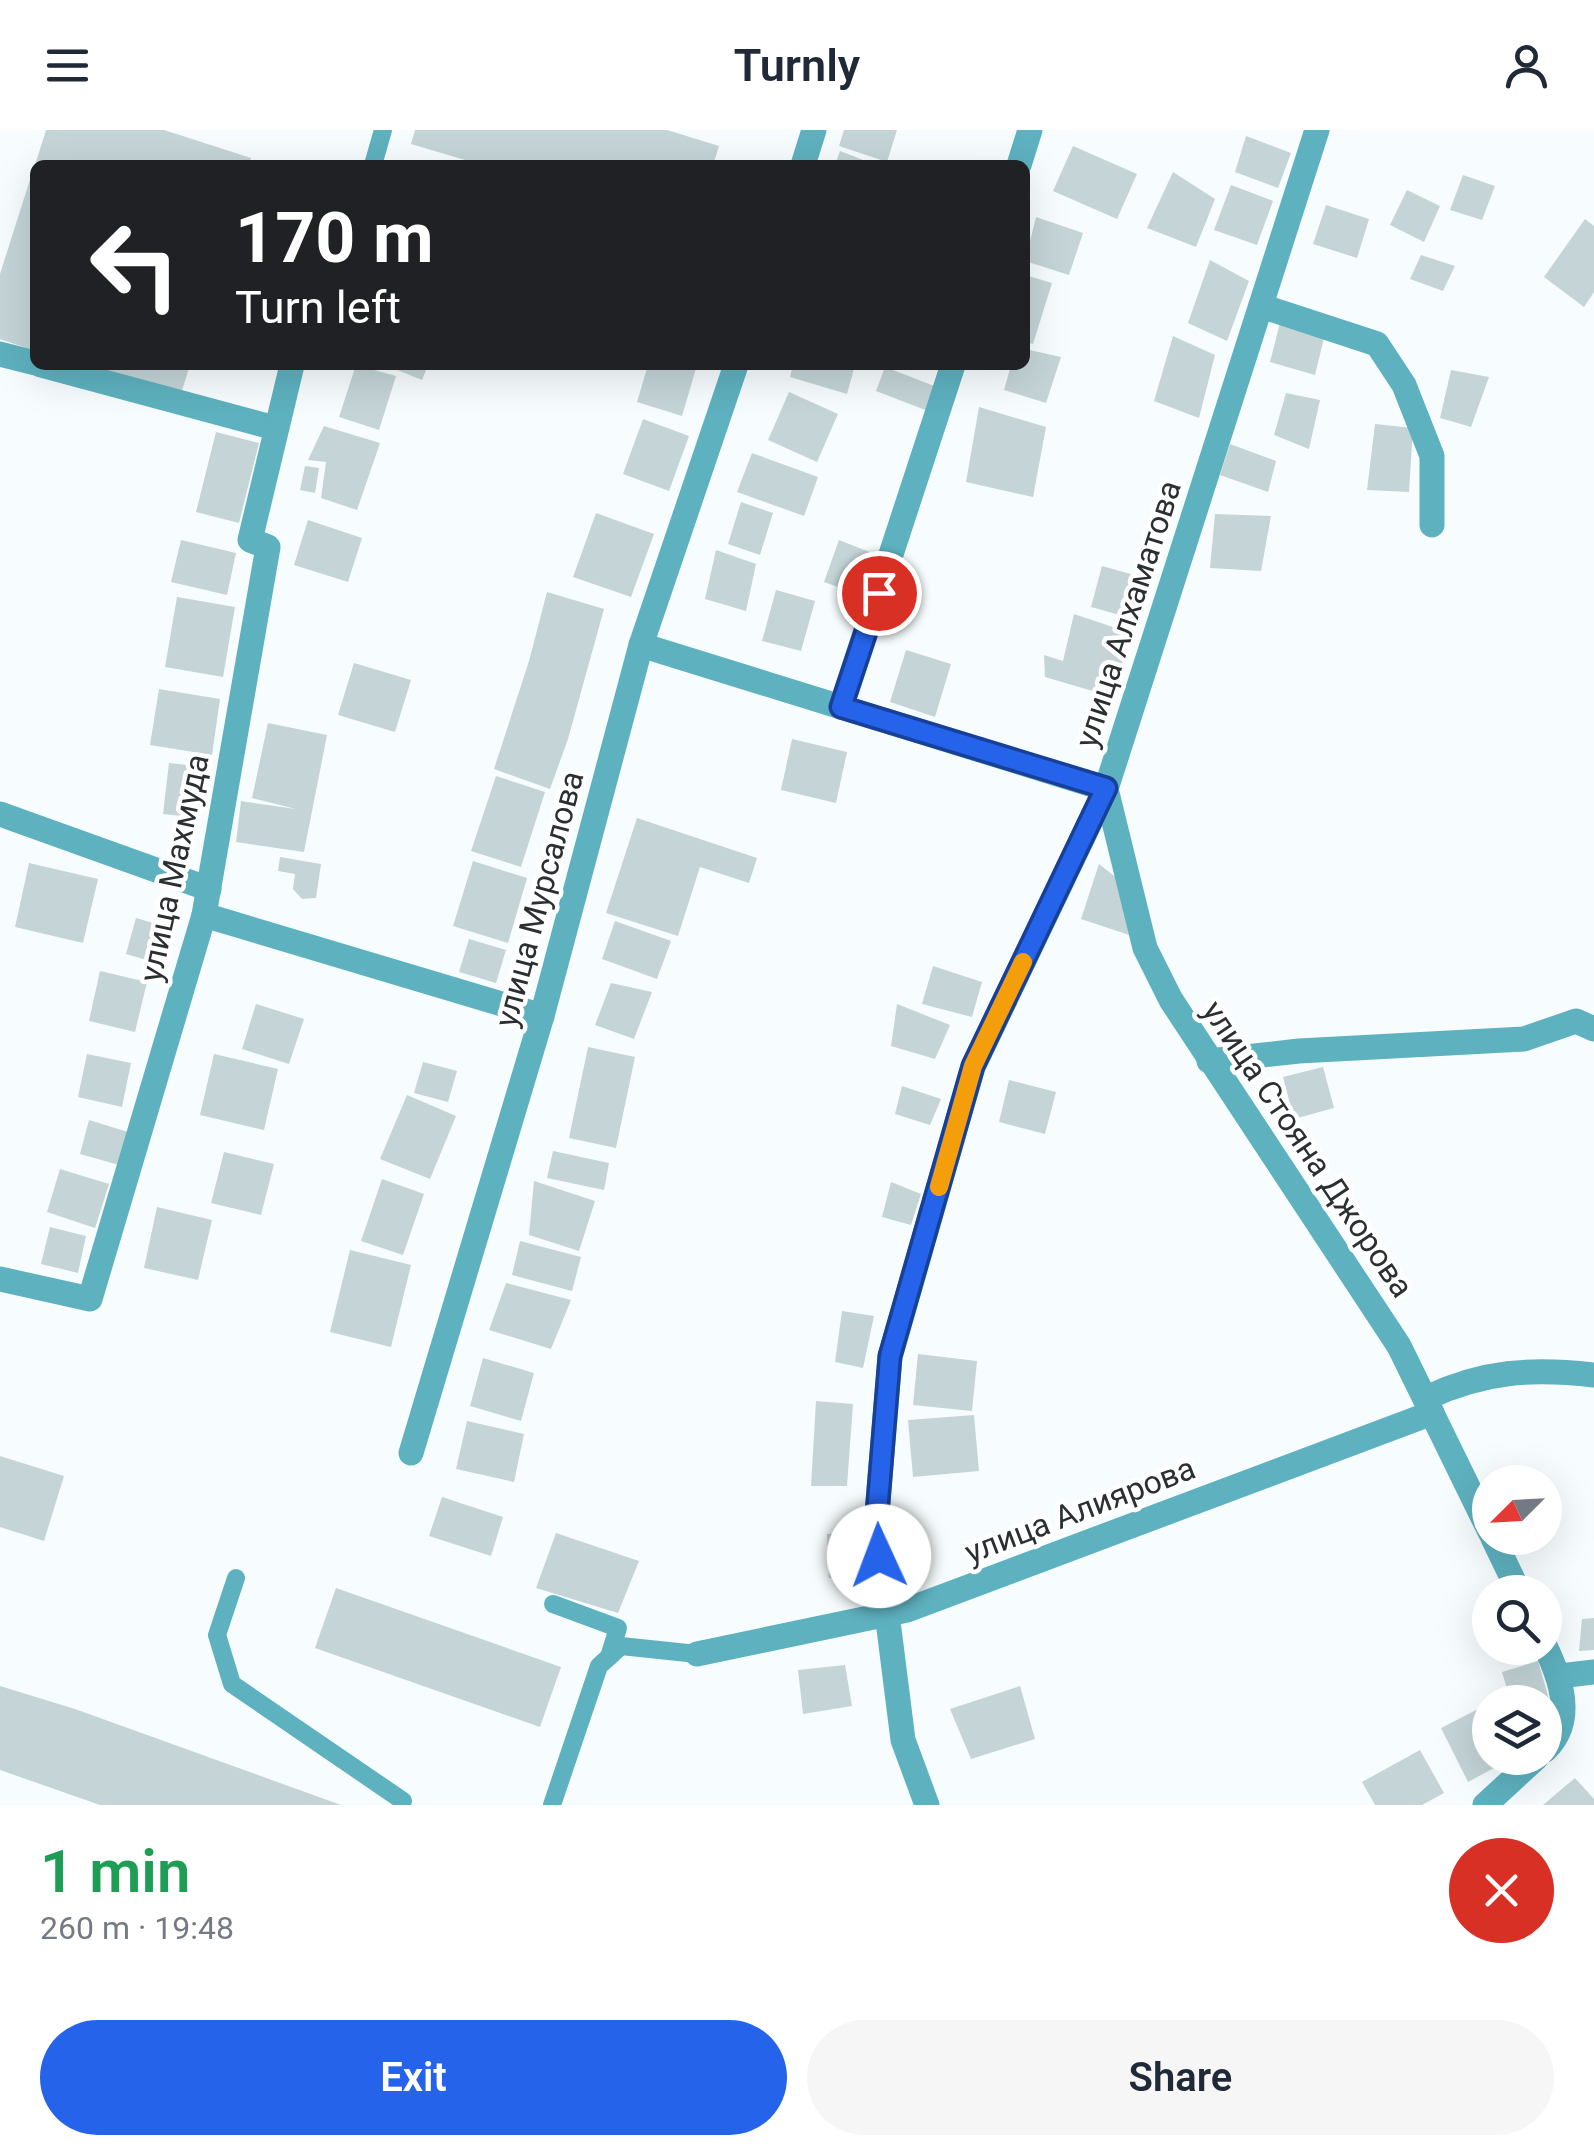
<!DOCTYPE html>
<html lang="en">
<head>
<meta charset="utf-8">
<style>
	:root { --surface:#fff; --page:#f6f6f7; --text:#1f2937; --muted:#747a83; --accent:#2563eb }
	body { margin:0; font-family:Roboto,sans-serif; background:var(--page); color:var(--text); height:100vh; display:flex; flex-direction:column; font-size:38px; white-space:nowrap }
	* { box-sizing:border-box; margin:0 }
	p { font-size:32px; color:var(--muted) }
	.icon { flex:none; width:55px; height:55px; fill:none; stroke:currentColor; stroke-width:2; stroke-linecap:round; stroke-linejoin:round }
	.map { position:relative; height:1675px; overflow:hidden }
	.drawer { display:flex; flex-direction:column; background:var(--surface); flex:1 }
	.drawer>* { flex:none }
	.guide { position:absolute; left:30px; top:30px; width:1000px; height:210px; border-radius:15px; box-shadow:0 10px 40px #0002; background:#202124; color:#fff; overflow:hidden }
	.needle { width:65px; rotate:246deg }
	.fabs { position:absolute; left:1472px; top:1335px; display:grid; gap:20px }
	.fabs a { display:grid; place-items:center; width:90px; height:90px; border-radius:50%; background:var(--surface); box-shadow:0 10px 40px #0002; font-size:50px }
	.pin { position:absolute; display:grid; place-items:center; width:85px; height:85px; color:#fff; margin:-42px; border:5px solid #fff; border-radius:50%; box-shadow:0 2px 10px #0007 }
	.me { position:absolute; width:110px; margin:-55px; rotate:358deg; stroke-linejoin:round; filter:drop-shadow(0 0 8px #0008) }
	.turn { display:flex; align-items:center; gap:35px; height:210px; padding:0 40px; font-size:45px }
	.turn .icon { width:130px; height:130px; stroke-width:2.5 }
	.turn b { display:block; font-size:70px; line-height:85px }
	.round { display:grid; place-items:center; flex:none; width:105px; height:105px; border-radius:52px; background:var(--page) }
	.overview { display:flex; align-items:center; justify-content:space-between; height:170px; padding:0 40px }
	h1 { font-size:60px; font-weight:600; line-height:75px; color:#1e9e55 }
	.button { display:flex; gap:20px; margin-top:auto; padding:20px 40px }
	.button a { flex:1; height:115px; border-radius:60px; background:var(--accent); color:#fff; font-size:40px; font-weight:600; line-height:115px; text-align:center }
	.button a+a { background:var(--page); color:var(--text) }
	header { display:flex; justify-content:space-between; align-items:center; height:130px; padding:0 40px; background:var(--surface); font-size:45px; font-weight:600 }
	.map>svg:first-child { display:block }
	.building { fill:#c4d4d7 }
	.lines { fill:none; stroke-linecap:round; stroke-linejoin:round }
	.service { stroke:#5eb1bf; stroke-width:18 }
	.minor { stroke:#5eb1bf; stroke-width:25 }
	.route-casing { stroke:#184099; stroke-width:25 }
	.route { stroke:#2563eb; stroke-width:18 }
	.slow { stroke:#f59e0b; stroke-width:18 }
	.labels { text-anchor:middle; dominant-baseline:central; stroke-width:9; stroke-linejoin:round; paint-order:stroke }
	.street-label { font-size:32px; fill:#2a3031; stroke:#fff }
</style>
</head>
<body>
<header><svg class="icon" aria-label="menu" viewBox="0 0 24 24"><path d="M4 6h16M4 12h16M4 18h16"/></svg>Turnly<svg class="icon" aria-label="person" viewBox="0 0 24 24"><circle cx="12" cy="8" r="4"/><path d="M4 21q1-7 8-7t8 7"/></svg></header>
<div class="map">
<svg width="1594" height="1675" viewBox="0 0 1594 1675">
	<rect width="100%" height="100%" fill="#f7fdfe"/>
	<!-- building -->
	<g class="building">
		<polygon points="46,0 164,0 251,28 249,35 35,35"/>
		<polygon points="415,0 667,0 719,16 713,35 482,35 411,14"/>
		<polygon points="844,0 897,0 887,32 839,16"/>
		<polygon points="1246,6 1291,23 1278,58 1235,42"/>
		<polygon points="1073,16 1137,44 1117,89 1053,61"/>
		<polygon points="840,21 876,35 835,35"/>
		<polygon points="34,37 35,37 35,221 0,209 0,144"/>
		<polygon points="1173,42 1215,69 1196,117 1147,98"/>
		<polygon points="1463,45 1495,56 1482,90 1450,80"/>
		<polygon points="1231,55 1273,71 1257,115 1214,100"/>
		<polygon points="1407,60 1440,76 1424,112 1390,95"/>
		<polygon points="1326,75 1369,89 1357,128 1313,114"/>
		<polygon points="1036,87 1083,103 1069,145 1025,131"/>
		<polygon points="1585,89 1594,96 1594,162 1584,177 1544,147"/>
		<polygon points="1421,125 1455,136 1443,161 1410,149"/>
		<polygon points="1210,130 1249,151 1227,211 1188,193"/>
		<polygon points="1025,145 1052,153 1033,214 1025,212"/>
		<polygon points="1281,189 1324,208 1315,245 1270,232"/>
		<polygon points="1173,206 1215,225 1199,288 1154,271"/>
		<polygon points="1025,219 1061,227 1046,273 1004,260 1011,235 1025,235"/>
		<polygon points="83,235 190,235 180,267"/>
		<polygon points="356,235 396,246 379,300 339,287"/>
		<polygon points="385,235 428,235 422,250"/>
		<polygon points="648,235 697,235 682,286 637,272"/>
		<polygon points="793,235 855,235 847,264 790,247"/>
		<polygon points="885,237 937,257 928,281 876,261"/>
		<polygon points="1451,240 1489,247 1471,297 1440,288"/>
		<polygon points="789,262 838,284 817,332 768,310"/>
		<polygon points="1286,263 1320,270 1309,319 1274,305"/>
		<polygon points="979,277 1046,297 1033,367 966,352"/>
		<polygon points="643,289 689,306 669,361 623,344"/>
		<polygon points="1375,294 1413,298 1409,362 1367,360"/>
		<polygon points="324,296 380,313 357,380 321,368 326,332 308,330"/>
		<polygon points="216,302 259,313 239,393 196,382"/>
		<polygon points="1230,314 1276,331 1268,362 1220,345"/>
		<polygon points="752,323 818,347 804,386 737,362"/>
		<polygon points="305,336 319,338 315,363 300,360"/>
		<polygon points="741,372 773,383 760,425 728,414"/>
		<polygon points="596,383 654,404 631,467 573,447"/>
		<polygon points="1215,384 1271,386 1261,441 1210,438"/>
		<polygon points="308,390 362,408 348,452 294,435"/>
		<polygon points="181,410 236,423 227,465 171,452"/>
		<polygon points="839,410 872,423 857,464 824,452"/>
		<polygon points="716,420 756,434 746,481 705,469"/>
		<polygon points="1102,436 1145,448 1134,489 1091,477"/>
		<polygon points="776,460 815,471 801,521 762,511"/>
		<polygon points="547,462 604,479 568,609 550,659 494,639 529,531"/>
		<polygon points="177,467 235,477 223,547 165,537"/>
		<polygon points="1074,484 1131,503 1113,567 1045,547 1044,525 1063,531"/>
		<polygon points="906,520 951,534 935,587 890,572"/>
		<polygon points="354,533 411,550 395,602 338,585"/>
		<polygon points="159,559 220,569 212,625 150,615"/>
		<polygon points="268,593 327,605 304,722 236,712 241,671 296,679 252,668"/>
		<polygon points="792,609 847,622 836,673 781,660"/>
		<polygon points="169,633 205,637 199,688 163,684"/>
		<polygon points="496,646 545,662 521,737 471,721"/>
		<polygon points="637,688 757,728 749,753 700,737 678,806 606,783"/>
		<polygon points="280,727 321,734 316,768 302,769 293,759 295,744 278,741"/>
		<polygon points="473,731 527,748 508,813 453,796"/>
		<polygon points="29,733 98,749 83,813 15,797"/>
		<polygon points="1099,734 1123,753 1129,805 1081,789"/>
		<polygon points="136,788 173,799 164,835 126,824"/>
		<polygon points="615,791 671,811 657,849 602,829"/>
		<polygon points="469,809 506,820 496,853 459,842"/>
		<polygon points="933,836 982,852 972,887 922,874"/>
		<polygon points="100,841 147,852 135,902 89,891"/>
		<polygon points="611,853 652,862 634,909 595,895"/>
		<polygon points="256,874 304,889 289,934 242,919"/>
		<polygon points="897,874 950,895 935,929 891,916"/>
		<polygon points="588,917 635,927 616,1018 569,1008"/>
		<polygon points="87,924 131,933 122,977 78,967"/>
		<polygon points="214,924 278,939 264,1000 200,985"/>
		<polygon points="423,932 457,941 448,972 414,963"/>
		<polygon points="1323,937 1334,978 1294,989 1283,947"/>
		<polygon points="1009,950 1056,962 1045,1004 999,992"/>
		<polygon points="902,956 941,969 930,995 895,984"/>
		<polygon points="407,965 456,986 430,1049 380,1029"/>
		<polygon points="89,990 128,1002 119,1035 80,1024"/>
		<polygon points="553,1021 609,1033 604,1060 547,1048"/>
		<polygon points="224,1022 274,1034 261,1085 211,1073"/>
		<polygon points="60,1039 109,1054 95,1098 47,1082"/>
		<polygon points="382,1049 424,1064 403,1125 361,1111"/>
		<polygon points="534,1051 595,1071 579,1121 529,1105"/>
		<polygon points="891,1052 921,1064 911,1095 882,1087"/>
		<polygon points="157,1077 212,1090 198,1150 144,1138"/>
		<polygon points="50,1097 86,1106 78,1143 41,1134"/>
		<polygon points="520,1111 581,1127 572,1161 512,1145"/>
		<polygon points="350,1120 411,1135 391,1217 330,1202"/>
		<polygon points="506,1153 571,1170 551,1219 489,1200"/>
		<polygon points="842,1181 874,1186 863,1238 835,1232"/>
		<polygon points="918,1224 977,1231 972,1281 913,1275"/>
		<polygon points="483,1228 534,1243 521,1291 470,1276"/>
		<polygon points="816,1271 853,1274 847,1356 811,1356"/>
		<polygon points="974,1285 979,1341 913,1347 908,1290"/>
		<polygon points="467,1291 524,1304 514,1352 456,1339"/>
		<polygon points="0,1326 64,1346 44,1411 0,1397"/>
		<polygon points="442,1367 503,1387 491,1426 429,1406"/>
		<polygon points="860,1402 862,1447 829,1448 827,1404"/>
		<polygon points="556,1403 639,1431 618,1483 536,1458"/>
		<polygon points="336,1458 561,1537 540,1597 315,1518"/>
		<polygon points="1594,1488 1594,1520 1579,1521 1582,1489"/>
		<polygon points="1538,1531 1555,1590 1545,1593 1545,1572 1511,1572 1502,1542"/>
		<polygon points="845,1535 852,1576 803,1584 798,1540"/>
		<polygon points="0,1556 75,1579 341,1675 100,1675 0,1640"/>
		<polygon points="1020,1556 1035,1609 971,1629 950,1579"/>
		<polygon points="1482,1577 1490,1593 1490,1628 1509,1630 1468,1652 1441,1598"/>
		<polygon points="1420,1620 1444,1663 1422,1675 1375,1675 1362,1652"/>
		<polygon points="1575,1648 1594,1669 1594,1675 1543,1675"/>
	</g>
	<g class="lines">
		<!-- service -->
		<g class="service">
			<polyline points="373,35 383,0"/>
			<polyline points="236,1448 217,1505 232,1554 403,1671"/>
			<polyline points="553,1474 618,1498 609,1527"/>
			<polyline points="552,1675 599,1536 621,1516 697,1524"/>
		</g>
		<!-- minor -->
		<g class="minor">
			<polyline points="803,35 814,0"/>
			<polyline points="1019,35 1030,0"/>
			<polyline points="1261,176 1377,214 1404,255 1432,326 1432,395"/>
			<polyline points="0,224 35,233"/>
			<polyline points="41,235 275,298"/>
			<polyline points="641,515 1106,659 1145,818 1171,870 1399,1216 1490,1402"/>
			<polyline points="841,577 953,235"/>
			<polyline points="0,684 209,759"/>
			<polyline points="204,785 542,886"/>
			<polyline points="1209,931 1299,921 1524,909 1576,891 1594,899"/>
			<polyline points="0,1149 90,1169 204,785 268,417 250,410 292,235"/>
			<path d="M1426,1268c57,-27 105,-30 168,-23"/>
			<polyline points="411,1323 542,886 641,515 736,235"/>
			<polyline points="1493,1408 1519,1462"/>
			<path d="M1545,1516c16,33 31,75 0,104"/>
			<polyline points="697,1524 907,1480 1432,1283"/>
			<polyline points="1560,1546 1594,1542"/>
			<polyline points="927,1675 903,1610 876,1396 890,1227 973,937 1106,659 1317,0"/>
			<polyline points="1485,1675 1536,1628"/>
		</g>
	</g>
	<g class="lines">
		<defs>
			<polyline id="route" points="879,463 841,577 1106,658 973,936 890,1226 876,1396 879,1426"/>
		</defs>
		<!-- route casing -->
		<use href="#route" class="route-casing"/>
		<!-- route -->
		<use href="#route" class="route"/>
		<!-- slow -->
		<polyline class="slow" points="939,1057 973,936 1023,832"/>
	</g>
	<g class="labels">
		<!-- street labels -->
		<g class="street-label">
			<text transform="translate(1128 484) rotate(-72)">улица Алхаматова</text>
			<text transform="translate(174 738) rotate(-78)">улица Махмуда</text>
			<text transform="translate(539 769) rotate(-75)">улица Мурсалова</text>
			<text transform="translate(1308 1019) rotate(56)">улица Стояна Джорова</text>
			<text transform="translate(1080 1380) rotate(-21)">улица Алиярова</text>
		</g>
	</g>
</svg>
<div class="fabs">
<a><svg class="needle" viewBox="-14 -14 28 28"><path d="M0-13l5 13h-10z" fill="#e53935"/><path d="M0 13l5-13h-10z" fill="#747a83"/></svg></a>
<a><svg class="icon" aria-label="search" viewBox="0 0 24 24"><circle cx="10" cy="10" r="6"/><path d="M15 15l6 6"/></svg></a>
<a><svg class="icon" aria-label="layers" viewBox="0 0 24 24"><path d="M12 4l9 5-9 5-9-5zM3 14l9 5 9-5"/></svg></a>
</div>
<div class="pin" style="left:879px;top:463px;background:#d93025"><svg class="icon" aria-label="arrive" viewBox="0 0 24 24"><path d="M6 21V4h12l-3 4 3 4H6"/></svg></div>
<svg class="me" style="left:879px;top:1426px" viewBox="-20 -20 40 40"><circle r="19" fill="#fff"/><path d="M0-13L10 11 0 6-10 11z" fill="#2563eb"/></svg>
<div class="guide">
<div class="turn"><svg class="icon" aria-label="left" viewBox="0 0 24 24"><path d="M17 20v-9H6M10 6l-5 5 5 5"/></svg><div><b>170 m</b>Turn left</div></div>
</div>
</div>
<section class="drawer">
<div class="overview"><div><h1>1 min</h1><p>260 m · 19:48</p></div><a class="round" style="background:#d93025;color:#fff"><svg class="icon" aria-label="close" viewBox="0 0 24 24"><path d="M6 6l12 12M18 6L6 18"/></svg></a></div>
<div class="button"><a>Exit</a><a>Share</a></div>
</section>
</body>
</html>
